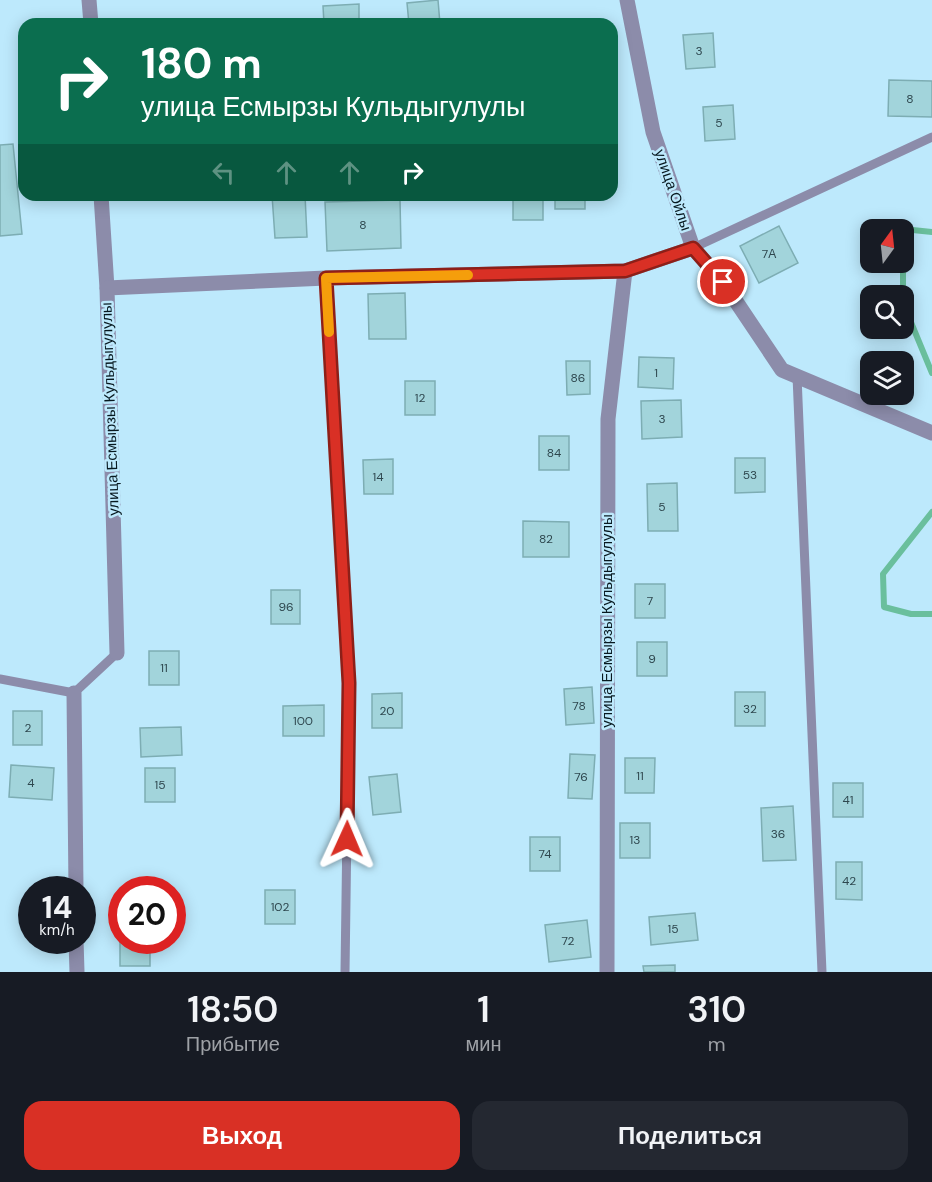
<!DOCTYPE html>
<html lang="ru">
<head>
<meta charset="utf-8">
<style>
	:root { --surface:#171b24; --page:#242831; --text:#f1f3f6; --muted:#9ea1a6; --accent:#d93025 }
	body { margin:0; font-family:"DM Sans",sans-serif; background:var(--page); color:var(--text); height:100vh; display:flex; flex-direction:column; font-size:22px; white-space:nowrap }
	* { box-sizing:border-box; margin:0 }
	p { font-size:20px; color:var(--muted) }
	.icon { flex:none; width:33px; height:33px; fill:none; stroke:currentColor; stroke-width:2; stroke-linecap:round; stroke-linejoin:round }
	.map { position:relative; height:972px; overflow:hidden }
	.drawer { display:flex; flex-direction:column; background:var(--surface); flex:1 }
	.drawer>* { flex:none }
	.hud { position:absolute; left:18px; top:18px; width:600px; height:183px; border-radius:18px; box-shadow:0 3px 15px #0003; background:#0b6e4f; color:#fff; overflow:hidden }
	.needle { width:39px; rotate:15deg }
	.tools { position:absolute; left:860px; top:219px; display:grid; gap:12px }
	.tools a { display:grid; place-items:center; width:54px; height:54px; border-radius:12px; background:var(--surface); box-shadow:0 3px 15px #0003; font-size:30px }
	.speed { position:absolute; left:18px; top:876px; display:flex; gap:12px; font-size:30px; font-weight:700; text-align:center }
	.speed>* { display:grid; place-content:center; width:78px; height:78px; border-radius:50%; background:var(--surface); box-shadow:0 3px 15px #0003; line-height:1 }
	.speed small { font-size:15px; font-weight:400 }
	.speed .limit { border:9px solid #d22; background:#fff; color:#111 }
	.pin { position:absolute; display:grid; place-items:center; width:51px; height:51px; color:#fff; margin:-26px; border:3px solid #fff; border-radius:50%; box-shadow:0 2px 6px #0007 }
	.me { position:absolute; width:66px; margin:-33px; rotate:1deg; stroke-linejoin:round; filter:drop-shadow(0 0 4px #0008) }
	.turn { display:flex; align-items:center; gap:21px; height:126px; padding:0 24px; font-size:27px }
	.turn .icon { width:78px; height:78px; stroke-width:2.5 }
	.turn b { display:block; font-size:42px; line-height:51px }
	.lanes { display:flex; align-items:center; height:57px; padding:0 24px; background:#0003; justify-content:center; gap:30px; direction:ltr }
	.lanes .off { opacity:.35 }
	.eta { display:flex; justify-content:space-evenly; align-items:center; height:102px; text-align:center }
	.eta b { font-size:36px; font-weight:600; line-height:42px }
	.primary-button { display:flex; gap:12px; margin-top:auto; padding:12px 24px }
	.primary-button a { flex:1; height:69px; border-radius:18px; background:var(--accent); color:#fff; font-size:24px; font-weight:600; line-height:69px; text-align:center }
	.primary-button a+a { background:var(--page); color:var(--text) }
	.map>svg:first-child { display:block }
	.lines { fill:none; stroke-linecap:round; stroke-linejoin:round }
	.stream { stroke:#6abf9d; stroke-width:6 }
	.building { fill:#a2d4db; stroke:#7dadb3; stroke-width:1.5 }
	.lane { stroke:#8c8caa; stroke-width:9 }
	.street { stroke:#8c8caa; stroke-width:15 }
	.route-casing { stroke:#8d1f18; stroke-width:15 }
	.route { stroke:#d93025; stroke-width:10 }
	.slow { stroke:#f59e0b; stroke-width:10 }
	.labels { text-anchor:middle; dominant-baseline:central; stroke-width:5; stroke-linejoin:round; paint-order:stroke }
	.number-label { font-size:12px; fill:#2e474e }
	.street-label { font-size:15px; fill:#07181f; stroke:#bde9fc }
</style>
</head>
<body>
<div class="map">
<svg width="932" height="972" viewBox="0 0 932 972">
	<rect width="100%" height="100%" fill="#bde9fc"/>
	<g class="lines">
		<!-- stream -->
		<g class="stream">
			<polyline points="903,296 903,229 932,232"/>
			<polyline points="903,303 932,373"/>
			<polyline points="932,512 883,574 884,607 911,614 932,614"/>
		</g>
	</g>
	<!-- building -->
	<g class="building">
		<polygon points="438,0 440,24 409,24 407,3"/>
		<polygon points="359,4 359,24 324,24 323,6"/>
		<polygon points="713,33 715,67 686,69 683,35"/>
		<polygon points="889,80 932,81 932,117 888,116"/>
		<polygon points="733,105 735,139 705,141 703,107"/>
		<polygon points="13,144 22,234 0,236 0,145"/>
		<polygon points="272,195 305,195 307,237 275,238"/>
		<rect x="513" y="195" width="30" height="25"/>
		<rect x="555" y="195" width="30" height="14"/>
		<polygon points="400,200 401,248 327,251 325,202"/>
		<polygon points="779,226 798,263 759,283 740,246"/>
		<polygon points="405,293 406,339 369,339 368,294"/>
		<polygon points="639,357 674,358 673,389 638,387"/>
		<polygon points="566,361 590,361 590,394 567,395"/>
		<rect x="405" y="381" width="30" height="34"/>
		<polygon points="681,400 682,437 642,439 641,401"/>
		<rect x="539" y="436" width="30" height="34"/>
		<polygon points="735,458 765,458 765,492 735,493"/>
		<polygon points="393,459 393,494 364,494 363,460"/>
		<polygon points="677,483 678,531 648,531 647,484"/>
		<polygon points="523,521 569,522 569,557 523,557"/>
		<rect x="635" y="584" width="30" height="34"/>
		<rect x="271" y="590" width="29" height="34"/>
		<rect x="637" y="642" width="30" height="34"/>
		<rect x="149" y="651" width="30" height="34"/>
		<polygon points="592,687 594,723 566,725 564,689"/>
		<rect x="735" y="692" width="30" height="34"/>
		<polygon points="402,693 402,728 372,728 372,694"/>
		<polygon points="324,705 324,736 283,736 283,706"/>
		<rect x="13" y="711" width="29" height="34"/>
		<polygon points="181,727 182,755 141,757 140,728"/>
		<polygon points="570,754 595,755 592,799 568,798"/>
		<polygon points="625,758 655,758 654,793 625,793"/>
		<polygon points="11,765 54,768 52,800 9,797"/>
		<rect x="145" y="768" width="30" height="34"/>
		<polygon points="397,774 401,812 373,815 369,777"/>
		<rect x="833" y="783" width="30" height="34"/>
		<polygon points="793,806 796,860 763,861 761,808"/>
		<rect x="620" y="823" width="30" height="35"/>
		<rect x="530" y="837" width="30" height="34"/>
		<polygon points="836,862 862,862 862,900 836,899"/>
		<rect x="265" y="890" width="30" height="34"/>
		<polygon points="695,913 698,940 651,945 649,917"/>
		<polygon points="587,920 591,957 549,962 545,925"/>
		<polygon points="120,931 122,931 122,940 150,940 150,966 120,966"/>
		<polygon points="675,965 675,972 644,972 643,966"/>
	</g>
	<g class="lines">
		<!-- lane -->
		<g class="lane">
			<polyline points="693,248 932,137"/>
			<polyline points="326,278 349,683 345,972"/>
			<polyline points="797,376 822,972"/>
			<polyline points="0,679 74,693 117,653"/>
		</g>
		<!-- street -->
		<g class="street">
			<polyline points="89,0 91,24"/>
			<polyline points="627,0 653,132 693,248 723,282 782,370 932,433"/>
			<polyline points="101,195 107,288"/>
			<polyline points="117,653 107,288 326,278 625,271"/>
			<polyline points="74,693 76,890"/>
			<polyline points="76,940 77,972"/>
			<polyline points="607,972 608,419 625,271 693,248"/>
		</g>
	</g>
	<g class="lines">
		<defs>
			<polyline id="route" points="347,839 349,683 326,278 625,271 693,248 723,282"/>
		</defs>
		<!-- route casing -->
		<use href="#route" class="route-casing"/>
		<!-- route -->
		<use href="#route" class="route"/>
		<!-- slow -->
		<polyline class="slow" points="329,332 326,278 468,275"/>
	</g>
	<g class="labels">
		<!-- number labels -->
		<g class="number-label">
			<text x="699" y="51">3</text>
			<text x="910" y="99">8</text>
			<text x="719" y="123">5</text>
			<text x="363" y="225">8</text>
			<text x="769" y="254">7А</text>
			<text x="656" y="373">1</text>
			<text x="578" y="378">86</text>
			<text x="420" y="398">12</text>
			<text x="662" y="419">3</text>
			<text x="554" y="453">84</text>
			<text x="750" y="475">53</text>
			<text x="378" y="477">14</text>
			<text x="662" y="507">5</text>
			<text x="546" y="539">82</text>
			<text x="650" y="601">7</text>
			<text x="286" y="607">96</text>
			<text x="652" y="659">9</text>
			<text x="164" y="668">11</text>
			<text x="579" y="706">78</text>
			<text x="750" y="709">32</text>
			<text x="387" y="711">20</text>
			<text x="303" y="721">100</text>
			<text x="28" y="728">2</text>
			<text x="640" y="776">11</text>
			<text x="581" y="777">76</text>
			<text x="31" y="783">4</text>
			<text x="160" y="785">15</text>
			<text x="848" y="800">41</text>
			<text x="778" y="834">36</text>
			<text x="635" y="840">13</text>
			<text x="545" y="854">74</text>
			<text x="849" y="881">42</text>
			<text x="280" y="907">102</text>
			<text x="673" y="929">15</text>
			<text x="568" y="941">72</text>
		</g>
		<!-- street labels -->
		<g class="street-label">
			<text transform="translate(673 190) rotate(71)">улица Ойлы</text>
			<text transform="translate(110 409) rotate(-92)">улица Есмырзы Кульдыгулулы</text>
			<text transform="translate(607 621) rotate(-90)">улица Есмырзы Кульдыгулулы</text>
		</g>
	</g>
</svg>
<div class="tools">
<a><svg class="needle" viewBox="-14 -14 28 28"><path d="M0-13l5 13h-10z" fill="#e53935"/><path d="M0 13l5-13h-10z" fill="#9ea1a6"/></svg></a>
<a><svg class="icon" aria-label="search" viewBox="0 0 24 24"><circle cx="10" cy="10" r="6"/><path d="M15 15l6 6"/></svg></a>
<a><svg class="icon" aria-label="layers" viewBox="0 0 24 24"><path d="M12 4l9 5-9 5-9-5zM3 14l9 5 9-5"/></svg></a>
</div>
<div class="speed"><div>14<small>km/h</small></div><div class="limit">20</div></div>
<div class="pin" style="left:723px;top:282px;background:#d93025"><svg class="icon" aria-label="arrive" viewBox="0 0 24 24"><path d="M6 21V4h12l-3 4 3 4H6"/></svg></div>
<svg class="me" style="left:347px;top:839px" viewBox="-20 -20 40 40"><path d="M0-17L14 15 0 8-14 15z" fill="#d93025" stroke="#fff" stroke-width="4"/></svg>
<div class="hud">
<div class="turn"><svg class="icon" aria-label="right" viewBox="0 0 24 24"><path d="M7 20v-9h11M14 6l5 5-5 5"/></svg><div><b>180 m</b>улица Есмырзы Кульдыгулулы</div></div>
<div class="lanes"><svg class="icon off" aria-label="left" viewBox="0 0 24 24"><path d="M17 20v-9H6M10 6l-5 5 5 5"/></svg><svg class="icon off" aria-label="ahead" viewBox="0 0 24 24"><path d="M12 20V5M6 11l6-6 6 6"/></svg><svg class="icon off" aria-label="ahead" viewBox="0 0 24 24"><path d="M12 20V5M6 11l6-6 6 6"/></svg><svg class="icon" aria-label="right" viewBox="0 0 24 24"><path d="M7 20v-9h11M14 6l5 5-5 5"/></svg></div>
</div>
</div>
<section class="drawer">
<div class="eta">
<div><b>18:50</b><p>Прибытие</p></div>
<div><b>1</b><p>мин</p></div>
<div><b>310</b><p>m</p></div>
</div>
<div class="primary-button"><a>Выход</a><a>Поделиться</a></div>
</section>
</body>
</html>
